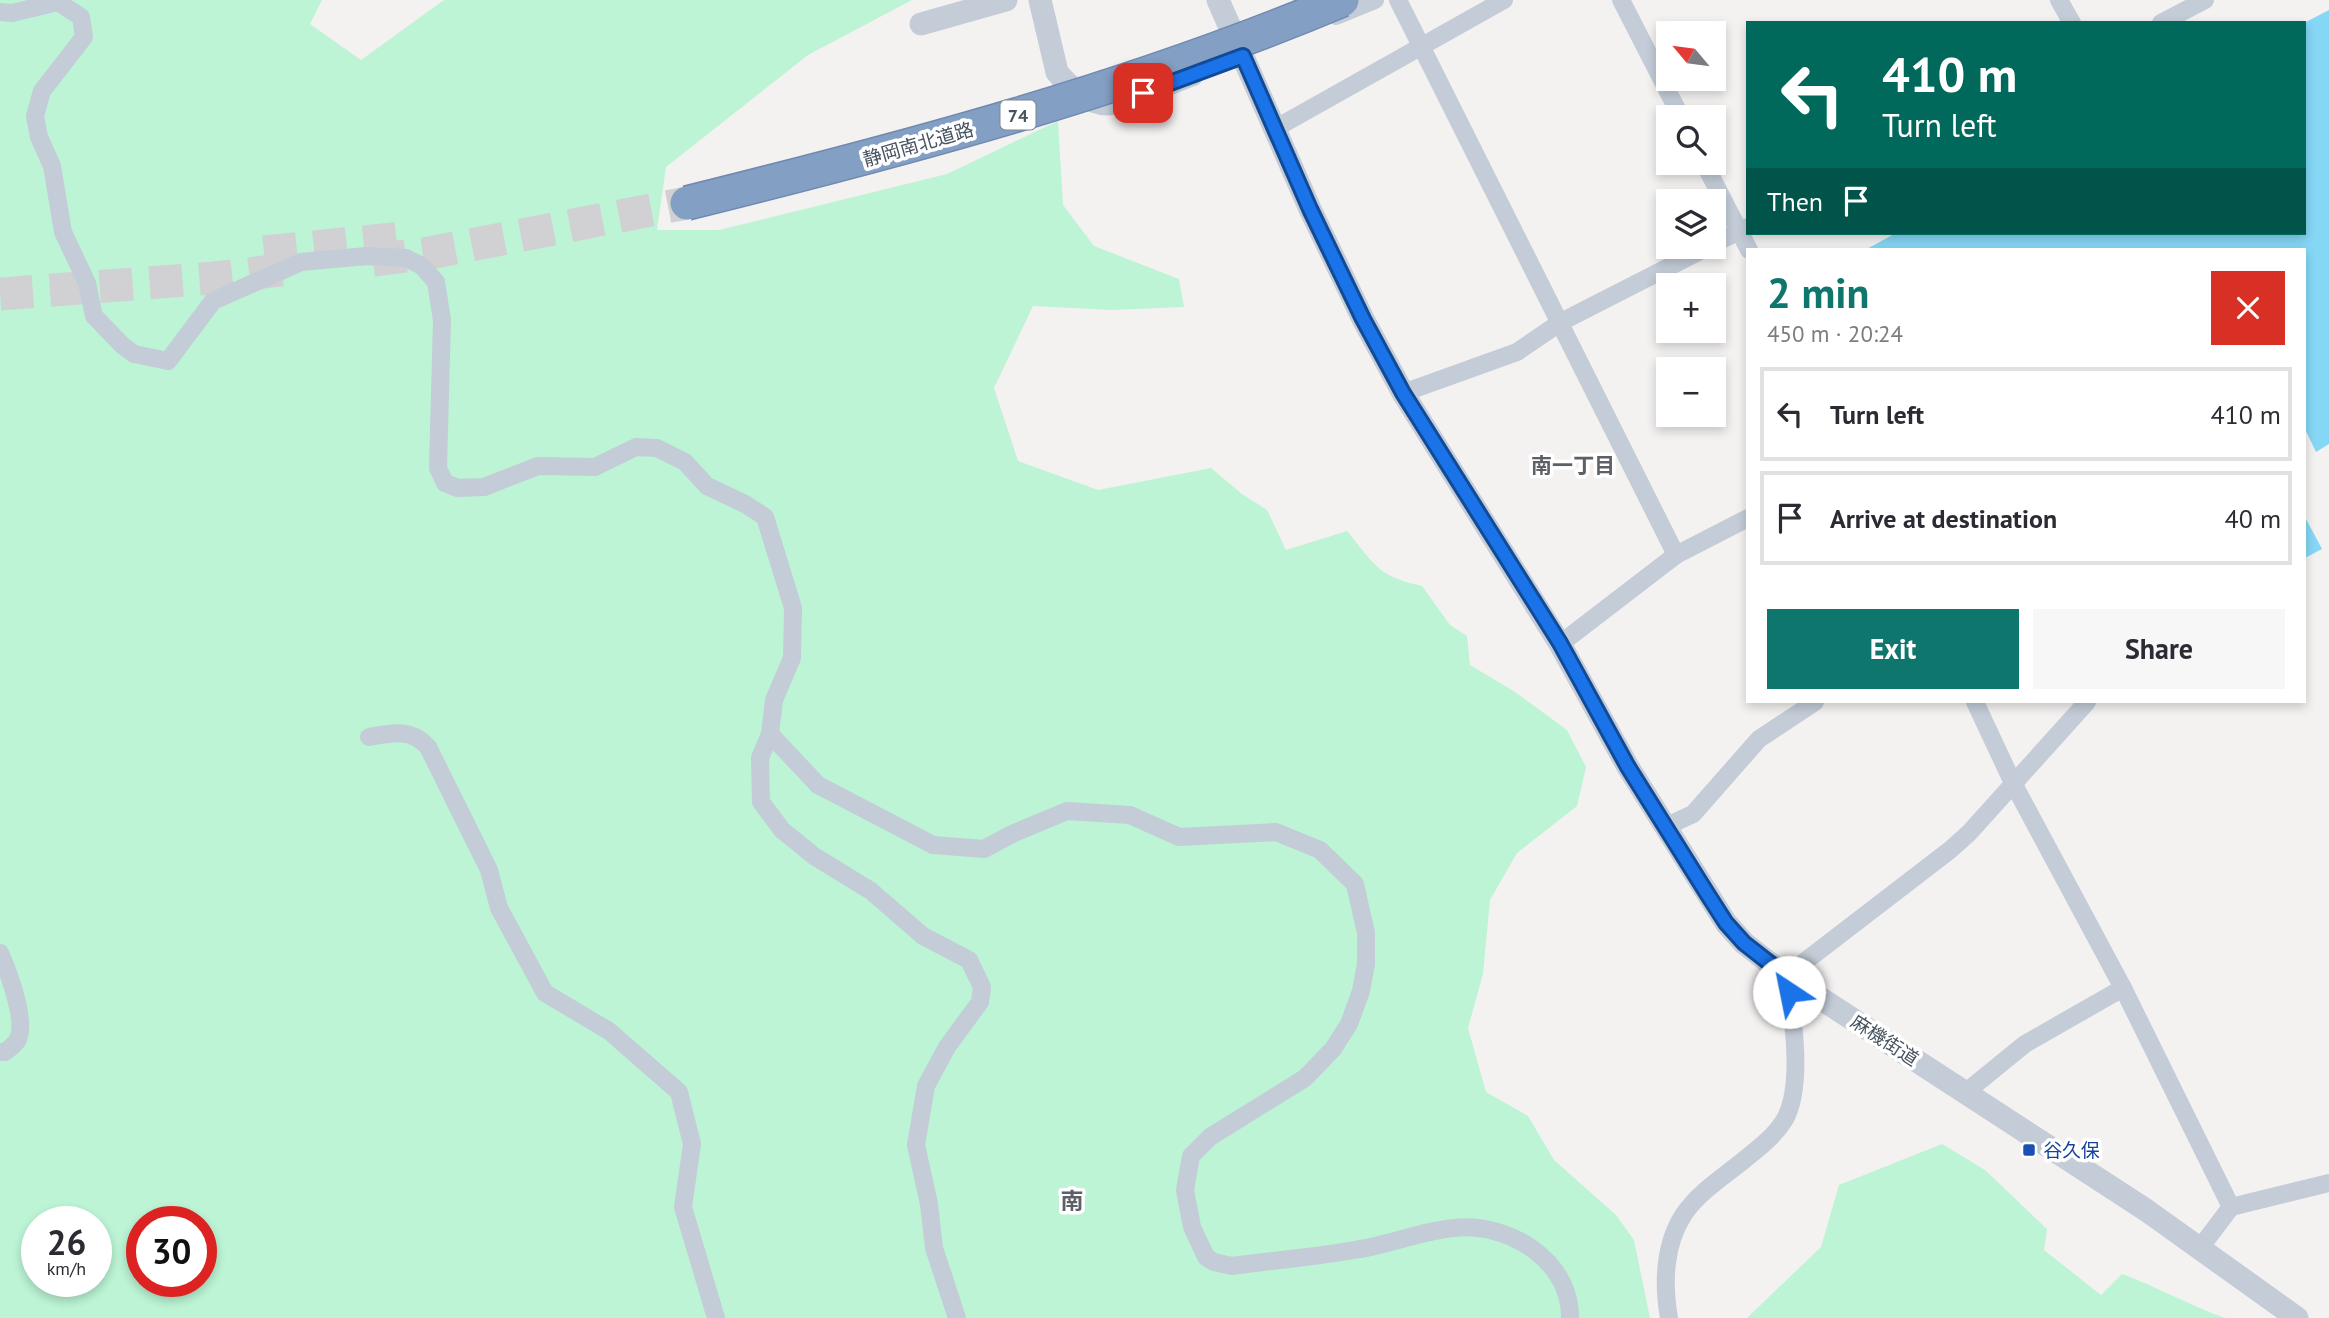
<!DOCTYPE html>
<html lang="en">
<head>
<meta charset="utf-8">
<style>
	:root { --surface:#fff; --page:#f7f7f7; --text:#2b2b33; --muted:#7c7c81; --line:#e1e1e2; --accent:#0f766e }
	body { margin:0; font-family:"PT Sans","Noto Sans JP",sans-serif; background:var(--page); color:var(--text); height:100vh; display:flex; flex-direction:column; font-size:26px; white-space:nowrap }
	* { box-sizing:border-box; margin:0 }
	p { font-size:23px; color:var(--muted) }
	.icon { flex:none; width:38px; height:38px; fill:none; stroke:currentColor; stroke-width:2; stroke-linecap:round; stroke-linejoin:round }
	.map { position:relative; flex:1; overflow:hidden }
	.side { position:absolute; left:1746px; top:248px; width:560px; height:455px; display:flex; flex-direction:column; background:var(--surface); border-radius:0px; box-shadow:0 4px 10px #0003 }
	.side>* { flex:none }
	.hud { position:absolute; left:1746px; top:21px; width:560px; height:214px; border-radius:0px; box-shadow:0 4px 10px #0003; background:#00695c; color:#fff; overflow:hidden }
	.needle { width:46px; rotate:299deg }
	.buttons { position:absolute; left:1656px; top:21px; display:grid; gap:14px }
	.buttons a { display:grid; place-items:center; width:70px; height:70px; border-radius:0px; background:var(--surface); box-shadow:0 4px 10px #0003; font-size:35px }
	.speed { position:absolute; left:21px; top:1206px; display:flex; gap:14px; font-size:35px; font-weight:700; text-align:center }
	.speed>* { display:grid; place-content:center; width:91px; height:91px; border-radius:50%; background:var(--surface); box-shadow:0 4px 10px #0003; line-height:1 }
	.speed small { font-size:18px; font-weight:400 }
	.speed .limit { border:10px solid #d22; background:#fff; color:#111 }
	.pin { position:absolute; display:grid; place-items:center; width:60px; height:60px; color:#fff; margin:-30px; border-radius:14px; box-shadow:0 4px 10px #0006 }
	.me { position:absolute; width:77px; margin:-38px; rotate:326deg; stroke-linejoin:round; filter:drop-shadow(0 0 5px #0008) }
	.turn { display:flex; align-items:center; gap:24px; height:147px; padding:0 21px; font-size:32px }
	.turn .icon { width:91px; height:91px; stroke-width:2.5 }
	.turn b { display:block; font-size:49px; line-height:60px }
	.then { display:flex; align-items:center; height:66px; padding:0 21px; background:#0003; gap:14px; font-size:26px }
	.round { display:grid; place-items:center; flex:none; width:74px; height:74px; border-radius:0px; background:var(--page) }
	.head { display:flex; align-items:center; justify-content:space-between; height:119px; padding:0 21px }
	h1 { font-size:42px; font-weight:700; line-height:52px; color:var(--accent) }
	.action { display:flex; gap:14px; margin-top:auto; padding:14px 21px }
	.action a { flex:1; height:80px; border-radius:0px; background:var(--accent); color:#fff; font-size:28px; font-weight:700; line-height:80px; text-align:center }
	.action a+a { background:var(--page); color:var(--text) }
	ul { padding:0; list-style:none }
	li { display:flex; align-items:center; gap:21px; height:94px; margin:0 14px 10px; padding:0 7px; border:4px solid var(--line); border-radius:0px }
	li div { flex:1 }
	li b { display:block; font-size:26px }
	li em { font-style:normal }
	.map>svg:first-child { display:block }
	.green { fill:#bcf4d5; fill-rule:evenodd }
	.water { fill:#85d7f5 }
	.lines { fill:none; stroke-linecap:round; stroke-linejoin:round }
	.motorway-tunnel { stroke:#d1d1d4; stroke-width:33; stroke-dasharray:33 17; stroke-linecap:butt }
	.minor { stroke:#c3ccd7; stroke-width:18 }
	.tertiary { stroke:#c3ccd7; stroke-width:23 }
	.motorway-bridge-casing { stroke:#6f8ab0; stroke-width:36; stroke-linecap:butt }
	.motorway-bridge { stroke:#849fc4; stroke-width:33 }
	.route-casing { stroke:#114b97; stroke-width:18 }
	.route { stroke:#1a73e8; stroke-width:12 }
	.transit-dot { fill:#1a4fb4; stroke:#fff; stroke-width:2.5 }
	.labels { text-anchor:middle; dominant-baseline:central; stroke-width:7; stroke-linejoin:round; paint-order:stroke }
	.shield { fill:#fff; stroke:#7e8790; stroke-width:2 }
	.shield-label { font-size:18px; font-weight:bold; fill:#475361 }
	.street-label { font-size:19px; fill:#475361; stroke:#fff }
	.transit-label { font-size:19px; fill:#164399; stroke:#fff; text-anchor:start }
	.neighbourhood-label { font-size:21px; font-weight:bold; fill:#5d6067; stroke:#fff }
	.quarter-label { font-size:23px; font-weight:bold; fill:#5d6067; stroke:#fff }
</style>
</head>
<body>
<div class="map">
<svg width="2329" height="1318" viewBox="0 0 2329 1318">
	<rect width="100%" height="100%" fill="#f4f1f1"/>
	<!-- green -->
	<g class="green">
		<path d="M0,0h322l-12,24 51,36 83,-60h468l-104,55 -142,112 -9,63h62l228,-56 111,-53 5,84 31,41 85,33 5,28 -73,3 -78,-4 -39,82 24,73 80,29 113,-22 31,26 25,16 19,40 61,-19c28,34 30,45 75,55l28,39 17,11 3,29 45,27 52,38 19,37 -9,39 -60,47 -27,47 -7,74 -15,54 18,64 42,24 26,44 62,55 18,25 16,78h-1650zM37,1222h59v59h-59zM142,1222h59v59h-59z"/>
		<path d="M1942,1144l43,26 62,59 -3,21 57,45 21,-21c35,13 67,31 103,44h-478l74,-71 18,-62z"/>
	</g>
	<!-- water -->
	<g class="water">
		<polygon points="2329,10 2329,444 2316,452 2305,429 2305,250 1865,250 1896,233 2305,233 2304,23"/>
		<polygon points="2305,517 2322,549 2305,558"/>
	</g>
	<g class="lines">
		<!-- motorway-tunnel -->
		<g class="motorway-tunnel">
			<polyline points="264,252 402,238"/>
			<polyline points="373,260 424,254 687,203"/>
			<polyline points="0,294 214,278 298,268"/>
		</g>
		<!-- minor -->
		<g class="minor">
			<polyline points="1398,0 1676,555"/>
			<polyline points="1621,0 1681,117"/>
			<polyline points="2059,0 2072,23"/>
			<polyline points="0,12 12,13 58,2 81,17 84,37 42,91 35,116 39,137 52,166 63,232 87,283 94,316 122,345 134,354 168,361 213,301 301,262 367,256 406,258 422,266 436,282 442,320 438,468 445,483 458,488 484,487 538,466 595,467 636,447 657,448 685,462 707,486 745,504 765,517 793,608 792,658 774,700 770,734 760,758 761,802 782,830 814,856 871,891 923,936 969,960 982,987 980,1002 947,1047 926,1086 916,1145 929,1204 934,1248 957,1318"/>
			<polyline points="1336,16 1375,0"/>
			<polyline points="2161,23 2205,0"/>
			<polyline points="1276,128 1504,0"/>
			<polyline points="1704,163 1749,250"/>
			<polyline points="1713,244 1748,227"/>
			<polyline points="1403,393 1517,352 1561,322 1708,247"/>
			<polyline points="1560,644 1676,555 1748,518"/>
			<polyline points="1975,702 2013,783 2123,988 2231,1207 2329,1183"/>
			<path d="M770,734l48,51 115,60 51,4 28,-15 55,-23 63,4 49,22 97,-5 44,18 35,34 11,49v31l-5,27 -12,33 -16,25 -28,29 -95,59 -19,19 -6,34 7,37 14,30 8,5 18,4c43,-6 86,-9 128,-17 31,-5 62,-18 94,-21 54,-6 117,32 116,90"/>
			<path d="M369,737c23,-4 42,-9 59,10l61,123 10,38 46,85 64,38 70,61 13,52 -9,63 33,111"/>
			<polyline points="1667,826 1693,814 1759,739 1815,702"/>
			<path d="M0,953c8,18 28,70 17,88 -3,4 -8,8 -12,11h-5"/>
			<polyline points="1966,1092 2025,1044 2123,988"/>
			<polyline points="2200,1248 2231,1207"/>
			<path d="M1669,1318c-6,-34 -5,-74 15,-104 15,-22 39,-37 60,-54 15,-12 31,-24 41,-41 19,-35 8,-105 1,-143l164,-126 19,-17 118,-131"/>
		</g>
		<!-- tertiary -->
		<g class="tertiary">
			<path d="M1040,0l17,72c10,13 33,33 51,32 17,0 64,-22 84,-29"/>
			<polyline points="1218,0 1310,209 1363,319 1403,393 1560,644 1628,767 1726,923 1744,943 1786,976 2146,1210 2297,1318"/>
			<polyline points="921,24 1006,0"/>
		</g>
		<defs>
			<path id="motorway-bridge" d="M687,203c222,-55 444,-114 655,-203"/>
		</defs>
		<!-- motorway-bridge casing -->
		<use href="#motorway-bridge" class="motorway-bridge-casing"/>
		<!-- motorway-bridge -->
		<use href="#motorway-bridge" class="motorway-bridge"/>
	</g>
	<g class="lines">
		<defs>
			<polyline id="route" points="1143,93 1243,56 1310,209 1363,319 1403,393 1560,643 1628,767 1708,895 1726,923 1744,943 1786,976 1789,992"/>
		</defs>
		<!-- route casing -->
		<use href="#route" class="route-casing"/>
		<!-- route -->
		<use href="#route" class="route"/>
	</g>
	<!-- markers -->
	<rect class="transit-dot" x="2022" y="1143" width="14" height="14" rx="3.5"/>
	<g class="labels">
		<!-- shield labels -->
		<rect class="shield" x="1000.5" y="100.5" width="35" height="29" rx="5"/>
		<g class="shield-label">
			<text x="1018" y="115">74</text>
		</g>
		<!-- street labels -->
		<g class="street-label">
			<text transform="translate(918 144) rotate(-16)">静岡南北道路</text>
			<text transform="translate(1885 1040) rotate(33)">麻機街道</text>
		</g>
		<!-- transit labels -->
		<g class="transit-label">
			<text x="2043" y="1150">谷久保</text>
		</g>
		<!-- neighbourhood labels -->
		<g class="neighbourhood-label">
			<text x="1573" y="465">南一丁目</text>
		</g>
		<!-- quarter labels -->
		<g class="quarter-label">
			<text x="1072" y="1200">南</text>
		</g>
	</g>
</svg>
<div class="buttons">
<a><svg class="needle" viewBox="-14 -14 28 28"><path d="M0-13l5 13h-10z" fill="#e53935"/><path d="M0 13l5-13h-10z" fill="#7c7c81"/></svg></a>
<a><svg class="icon" aria-label="search" viewBox="0 0 24 24"><circle cx="10" cy="10" r="6"/><path d="M15 15l6 6"/></svg></a>
<a><svg class="icon" aria-label="layers" viewBox="0 0 24 24"><path d="M12 4l9 5-9 5-9-5zM3 14l9 5 9-5"/></svg></a>
<a>+</a>
<a>−</a>
</div>
<div class="speed"><div>26<small>km/h</small></div><div class="limit">30</div></div>
<div class="pin" style="left:1143px;top:93px;background:#d93025"><svg class="icon" aria-label="arrive" viewBox="0 0 24 24"><path d="M6 21V4h12l-3 4 3 4H6"/></svg></div>
<svg class="me" style="left:1789px;top:992px" viewBox="-20 -20 40 40"><circle r="19" fill="#fff"/><path d="M0-13L10 11 0 6-10 11z" fill="#1a73e8"/></svg>
<div class="hud">
<div class="turn"><svg class="icon" aria-label="left" viewBox="0 0 24 24"><path d="M17 20v-9H6M10 6l-5 5 5 5"/></svg><div><b>410 m</b>Turn left</div></div>
<div class="then">Then<svg class="icon" aria-label="arrive" viewBox="0 0 24 24"><path d="M6 21V4h12l-3 4 3 4H6"/></svg></div>
</div>
<section class="side">
<div class="head"><div><h1>2 min</h1><p>450 m · 20:24</p></div><a class="round" style="background:#d93025;color:#fff"><svg class="icon" aria-label="close" viewBox="0 0 24 24"><path d="M6 6l12 12M18 6L6 18"/></svg></a></div>
<ul>
<li><svg class="icon" aria-label="left" viewBox="0 0 24 24"><path d="M17 20v-9H6M10 6l-5 5 5 5"/></svg><div><b>Turn left</b></div><em>410 m</em></li>
<li><svg class="icon" aria-label="arrive" viewBox="0 0 24 24"><path d="M6 21V4h12l-3 4 3 4H6"/></svg><div><b>Arrive at destination</b></div><em>40 m</em></li>
</ul>
<div class="action"><a>Exit</a><a>Share</a></div>
</section>
</div>
</body>
</html>
